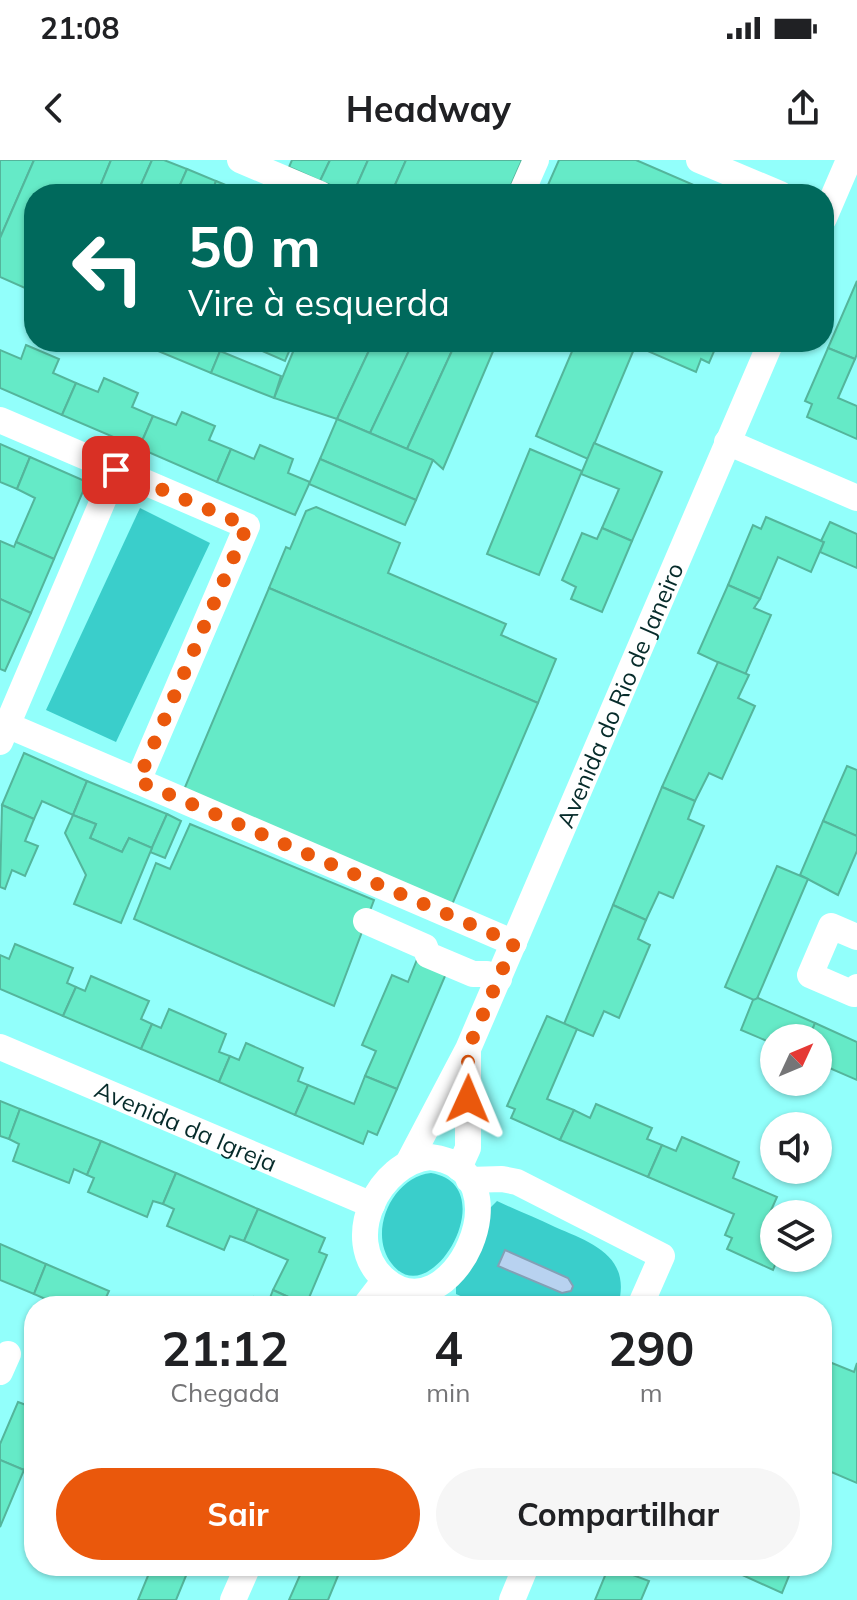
<!DOCTYPE html>
<html lang="pt">
<head>
<meta charset="utf-8">
<style>
	:root { --surface:#fff; --page:#f6f6f6; --text:#202124; --muted:#757577; --accent:#ea580c }
	body { margin:0; font-family:Mulish,sans-serif; background:var(--page); color:var(--text); height:100vh; display:flex; flex-direction:column; font-size:30px; white-space:nowrap }
	* { box-sizing:border-box; margin:0 }
	p { font-size:26px; color:var(--muted) }
	.icon { flex:none; width:44px; height:44px; fill:none; stroke:currentColor; stroke-width:2; stroke-linecap:round; stroke-linejoin:round }
	.map { position:relative; flex:1; overflow:hidden }
	.sheet { position:absolute; left:24px; top:1136px; width:808px; height:280px; display:flex; flex-direction:column; background:var(--surface); border-radius:32px; box-shadow:0 2px 6px #0004 }
	.sheet>* { flex:none }
	.top-card { position:absolute; left:24px; top:24px; width:810px; height:168px; border-radius:32px; box-shadow:0 2px 6px #0004; background:#00695c; color:#fff; overflow:hidden }
	.needle { width:52px; rotate:46deg }
	.tools { position:absolute; left:760px; top:864px; display:grid; gap:16px }
	.tools a { display:grid; place-items:center; width:72px; height:72px; border-radius:50%; background:var(--surface); box-shadow:0 2px 6px #0004; font-size:40px }
	.pin { position:absolute; display:grid; place-items:center; width:68px; height:68px; color:#fff; margin:-34px; border-radius:16px; box-shadow:0 4px 12px #0006 }
	.me { position:absolute; width:88px; margin:-44px; rotate:1deg; stroke-linejoin:round; filter:drop-shadow(0 0 6px #0008) }
	.turn { display:flex; align-items:center; gap:28px; height:168px; padding:0 32px; font-size:36px }
	.turn .icon { width:104px; height:104px; stroke-width:2.5 }
	.turn b { display:block; font-size:56px; line-height:68px }
	.eta { display:flex; justify-content:space-evenly; align-items:center; height:136px; text-align:center }
	.eta b { font-size:48px; font-weight:700; line-height:56px }
	.action { display:flex; gap:16px; margin-top:auto; padding:16px 32px }
	.action a { flex:1; height:92px; border-radius:48px; background:var(--accent); color:#fff; font-size:32px; font-weight:700; line-height:92px; text-align:center }
	.action a+a { background:var(--page); color:var(--text) }
	.status { display:flex; justify-content:space-between; align-items:center; height:56px; padding:0 40px; background:var(--surface); direction:ltr }
	.status svg { height:22px; fill:currentColor }
	header { display:flex; justify-content:space-between; align-items:center; height:104px; padding:0 32px; background:var(--surface); font-size:36px; font-weight:700 }
	.map>svg:first-child { display:block }
	.green { fill:#3acecb }
	.water { fill:#b8d2f0; stroke:#83a0b5; stroke-width:2 }
	.building { fill:#65eac7; stroke:#54b59b; stroke-width:2 }
	.lines { fill:none; stroke-linecap:round; stroke-linejoin:round }
	.minor { stroke:#fff; stroke-width:26 }
	.route { stroke:#ea580c; stroke-width:14; stroke-dasharray:0 25.2 }
	.labels { text-anchor:middle; dominant-baseline:central; stroke-width:7; stroke-linejoin:round; paint-order:stroke }
	.street-label { font-size:24px; fill:#062b2a; stroke:#92fffb }
</style>
</head>
<body>
<div class="status"><b>21:08</b><svg viewBox="0 0 49 12"><path d="M0 12V9h3v3zM5 12V6h3v6zM10 12V3h3v9zM15 12V0h3v12zM26 1h20v11H26zM47 4h2v5h-2z"/></svg></div>
<header><svg class="icon" aria-label="back" viewBox="0 0 24 24"><path d="M15 5l-7 7 7 7"/></svg>Headway<svg class="icon" aria-label="share" viewBox="0 0 24 24"><path d="M12 15V3M7 8l5-5 5 5M5 13v7h14v-7"/></svg></header>
<div class="map">
<svg width="857" height="1440" viewBox="0 0 857 1440">
	<rect width="100%" height="100%" fill="#92fffb"/>
	<!-- green -->
	<g class="green">
		<polygon points="140,348 210,383 116,582 46,550"/>
		<path d="M431,1013c74,12 0,142 -39,91 -25,-31 0,-87 39,-91z"/>
		<path d="M497,1041c19,9 39,17 58,26 37,16 77,29 63,79h-135l-27,-12v-10l32,-74z"/>
	</g>
	<!-- water -->
	<polygon class="water" points="505,1090 568,1118 573,1126 571,1131 562,1133 498,1106"/>
	<!-- building -->
	<g class="building">
		<polygon points="0,0 34,0 0,78"/>
		<polygon points="34,0 111,0 97,34 34,34 34,132 0,117 0,78"/>
		<polygon points="111,0 152,0 137,34 97,34"/>
		<polygon points="152,0 164,0 187,9 176,34 137,34"/>
		<polygon points="292,0 330,0 320,21 289,7"/>
		<polygon points="330,0 368,0 353,34 320,21"/>
		<polygon points="368,0 406,0 391,34 353,34"/>
		<polygon points="406,0 522,0 507,34 391,34"/>
		<polygon points="559,0 636,0 703,29 701,34 544,34"/>
		<polygon points="187,9 216,21 211,34 176,34"/>
		<polygon points="216,21 247,34 211,34"/>
		<polygon points="857,121 857,194 855,199 828,188"/>
		<polygon points="148,182 224,182 211,213 146,186"/>
		<polygon points="242,182 293,182 285,201"/>
		<polygon points="297,182 373,182 337,259 274,238"/>
		<polygon points="373,182 387,182 409,191 370,273 337,259"/>
		<polygon points="413,182 456,182 407,289 370,273"/>
		<polygon points="456,182 497,182 443,309 433,300 407,289"/>
		<polygon points="576,182 637,182 588,299 536,276"/>
		<polygon points="637,182 718,182 709,203 701,199 696,212 636,186"/>
		<polygon points="26,185 59,199 53,213 76,223 62,255 0,228 0,190 21,199"/>
		<polygon points="828,188 855,199 838,238 857,246 857,279 807,257 812,244 805,241"/>
		<polygon points="220,191 281,216 274,238 211,213"/>
		<polygon points="104,218 138,233 132,247 153,256 139,288 62,255 76,223 98,232"/>
		<polygon points="182,252 215,266 209,280 231,289 217,322 139,288 153,256 176,265"/>
		<polygon points="337,259 433,300 416,340 320,299"/>
		<polygon points="594,283 662,312 632,381 602,368 619,329 581,314"/>
		<polygon points="0,284 30,297 17,329 0,322"/>
		<polygon points="260,285 293,299 288,313 310,322 295,355 217,322 231,289 254,299"/>
		<polygon points="530,289 582,311 539,415 487,394"/>
		<polygon points="30,297 87,322 54,399 16,382 35,338 17,329"/>
		<polygon points="320,299 416,340 405,365 309,324"/>
		<polygon points="316,347 400,383 388,413 506,464 501,475 556,499 538,543 269,428 286,387 290,389 306,351"/>
		<polygon points="766,357 824,382 811,412 778,397 760,439 728,425 753,365 761,369"/>
		<polygon points="830,362 857,374 857,408 820,392 824,382 821,381"/>
		<polygon points="602,368 632,381 602,452 571,439 576,427 562,420 582,373 597,379"/>
		<polygon points="0,381 14,387 16,382 54,399 31,453 0,439"/>
		<polygon points="728,425 760,439 754,448 771,455 745,515 698,493"/>
		<polygon points="269,428 538,543 451,747 183,632"/>
		<polygon points="0,439 31,453 5,511 0,509"/>
		<polygon points="718,502 749,515 738,538 755,546 722,619 709,613 695,641 662,627"/>
		<polygon points="24,593 87,621 73,655 42,641 34,659 2,645"/>
		<polygon points="847,606 857,610 857,676 823,661"/>
		<polygon points="87,621 167,654 152,688 129,678 122,692 90,678 96,664 73,655"/>
		<polygon points="662,627 695,641 688,659 704,666 673,738 659,732 646,760 613,745"/>
		<polygon points="2,645 34,659 25,681 38,686 25,716 12,710 5,729 0,727"/>
		<polygon points="167,654 181,661 165,698 150,692"/>
		<polygon points="73,655 96,664 90,678 122,692 129,678 152,688 121,763 74,744 86,715 65,673"/>
		<polygon points="823,661 857,676 857,691 838,735 800,715"/>
		<polygon points="190,664 374,740 334,846 134,759 156,703 170,709"/>
		<polygon points="777,706 808,719 756,841 725,827"/>
		<polygon points="613,745 646,760 638,779 650,785 619,858 604,851 593,876 564,864"/>
		<polygon points="15,784 73,808 67,823 76,827 63,856 0,829 0,795 9,799"/>
		<polygon points="418,797 448,809 397,929 365,916 376,891 362,885 392,815 408,822"/>
		<polygon points="91,816 149,841 141,859 152,864 141,889 63,856 76,827 85,831"/>
		<polygon points="758,838 815,863 809,878 774,878 774,884 741,870 753,840"/>
		<polygon points="169,849 226,874 219,892 230,896 219,922 141,889 152,864 161,868"/>
		<polygon points="547,856 577,869 547,939 574,950 560,980 511,958 515,949 507,946"/>
		<polygon points="815,863 857,882 857,920 818,903 818,878 809,878"/>
		<polygon points="246,883 303,908 298,921 308,925 295,955 219,922 230,896 239,900"/>
		<polygon points="365,916 397,929 377,975 368,971 363,984 295,955 308,925 354,944"/>
		<polygon points="0,941 20,949 9,979 0,976"/>
		<polygon points="596,944 652,968 647,979 662,985 648,1017 560,980 574,950 590,958"/>
		<polygon points="20,949 101,981 87,1015 74,1009 69,1023 13,1001 19,984 9,979"/>
		<polygon points="682,977 739,1002 733,1018 777,1037 763,1068 774,1072 774,1098 778,1098 773,1110 727,1089 732,1078 725,1075 734,1054 648,1017 662,985 676,991"/>
		<polygon points="101,981 176,1013 163,1044 153,1041 147,1057 88,1032 94,1018 87,1015"/>
		<polygon points="176,1013 258,1049 244,1081 230,1076 224,1090 167,1066 174,1049 163,1044"/>
		<polygon points="258,1049 325,1078 319,1092 327,1095 306,1145 273,1130 288,1100 244,1081"/>
		<polygon points="0,1084 46,1104 34,1134 0,1120"/>
		<polygon points="46,1104 109,1131 102,1146 61,1146 34,1134"/>
		<polygon points="273,1130 306,1145 305,1146 250,1146 254,1137 268,1143"/>
		<polygon points="822,1199 854,1212 857,1203 857,1323 822,1308"/>
		<polygon points="18,1242 34,1248 34,1287 24,1310 0,1300 0,1284"/>
		<polygon points="0,1300 24,1310 0,1367"/>
		<polygon points="152,1406 190,1406 176,1440 138,1440"/>
		<polygon points="304,1406 342,1406 328,1440 289,1440"/>
		<polygon points="609,1406 649,1421 641,1440 595,1440"/>
		<polygon points="743,1406 793,1406 782,1433 740,1414"/>
	</g>
	<g class="lines">
		<!-- minor -->
		<g class="minor">
			<polyline points="240,0 320,34"/>
			<polyline points="699,0 780,34"/>
			<polyline points="521,34 536,0"/>
			<polyline points="824,58 849,0"/>
			<polyline points="0,260 247,366 138,621 7,565"/>
			<polyline points="727,282 857,338"/>
			<polyline points="0,582 116,310"/>
			<polyline points="138,621 514,783"/>
			<polyline points="366,761 425,787 428,795 473,814 487,814 499,819"/>
			<polyline points="857,777 831,766 810,815 854,834 857,827"/>
			<path id="s1" d="M0,887l372,158"/>
			<path d="M430,997c101,11 21,184 -47,121 -42,-39 -4,-116 47,-121z"/>
			<path id="s2" d="M408,1003l60,-114 303,-707"/>
			<polyline points="459,1008 468,988 468,892"/>
			<polyline points="469,1020 502,1019 517,1022 662,1096 640,1146"/>
			<polyline points="365,1146 385,1120"/>
			<polyline points="0,1212 8,1194"/>
			<polyline points="233,1440 248,1406"/>
			<polyline points="512,1440 526,1406"/>
		</g>
	</g>
	<g class="lines">
		<!-- route -->
		<polyline class="route" points="116,310 247,366 138,621 514,783 468,889 468,939"/>
	</g>
	<g class="labels">
		<!-- street labels -->
		<g class="street-label">
			<text stroke="none"><textPath href="#s2" startOffset="514">Avenida do Rio de Janeiro</textPath></text>
			<text stroke="none"><textPath href="#s1" startOffset="202">Avenida da Igreja</textPath></text>
		</g>
	</g>
</svg>
<div class="tools">
<a><svg class="needle" viewBox="-14 -14 28 28"><path d="M0-13l5 13h-10z" fill="#e53935"/><path d="M0 13l5-13h-10z" fill="#757577"/></svg></a>
<a><svg class="icon" aria-label="sound" viewBox="0 0 24 24"><path d="M4 9h4l5-4v14l-5-4H4zM17 9q2 3 0 6"/></svg></a>
<a><svg class="icon" aria-label="layers" viewBox="0 0 24 24"><path d="M12 4l9 5-9 5-9-5zM3 14l9 5 9-5"/></svg></a>
</div>
<div class="pin" style="left:116px;top:310px;background:#d93025"><svg class="icon" aria-label="arrive" viewBox="0 0 24 24"><path d="M6 21V4h12l-3 4 3 4H6"/></svg></div>
<svg class="me" style="left:468px;top:939px" viewBox="-20 -20 40 40"><path d="M0-17L14 15 0 8-14 15z" fill="#ea580c" stroke="#fff" stroke-width="4"/></svg>
<div class="top-card">
<div class="turn"><svg class="icon" aria-label="left" viewBox="0 0 24 24"><path d="M17 20v-9H6M10 6l-5 5 5 5"/></svg><div><b>50 m</b>Vire à esquerda</div></div>
</div>
<section class="sheet">
<div class="eta">
<div><b>21:12</b><p>Chegada</p></div>
<div><b>4</b><p>min</p></div>
<div><b>290</b><p>m</p></div>
</div>
<div class="action"><a>Sair</a><a>Compartilhar</a></div>
</section>
</div>
</body>
</html>
